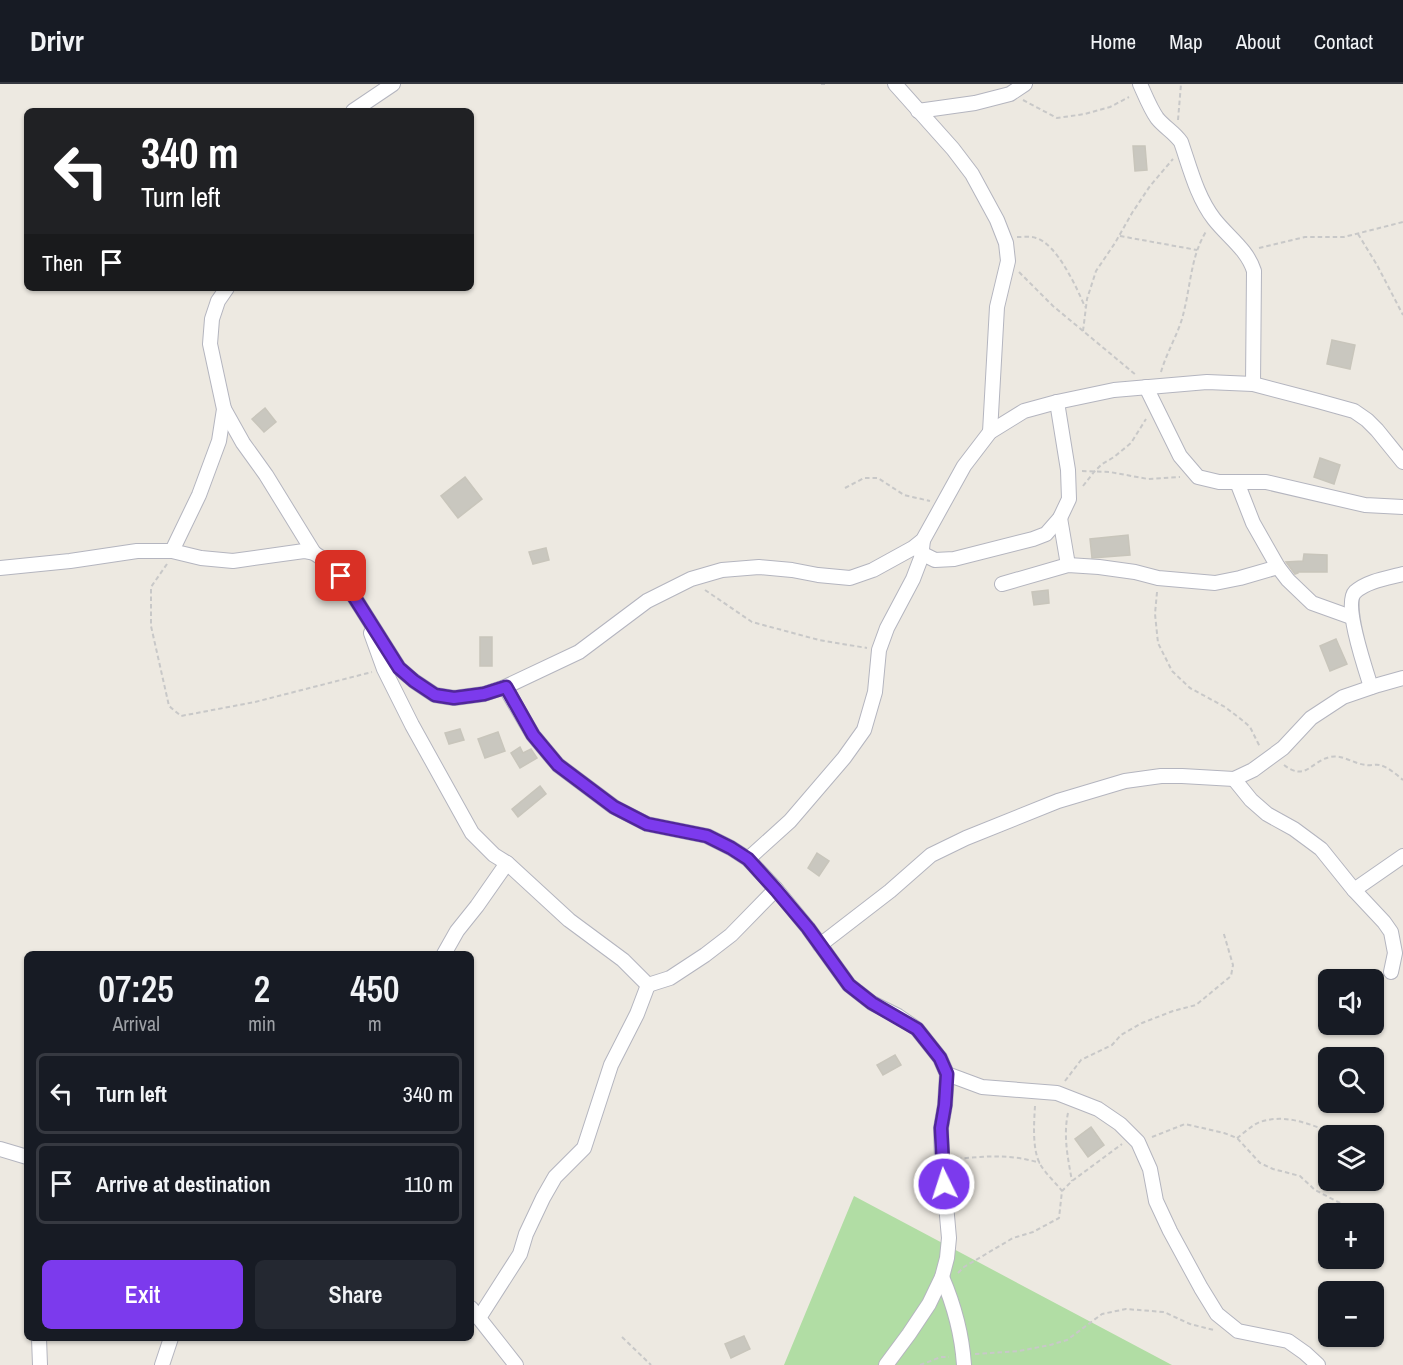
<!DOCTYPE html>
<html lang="en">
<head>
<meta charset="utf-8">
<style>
	:root { --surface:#171b24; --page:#242831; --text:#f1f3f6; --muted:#9ea1a6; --line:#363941; --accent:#7c3aed }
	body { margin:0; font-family:"Archivo Narrow",sans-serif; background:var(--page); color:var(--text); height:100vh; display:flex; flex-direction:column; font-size:22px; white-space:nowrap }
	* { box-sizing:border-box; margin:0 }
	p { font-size:20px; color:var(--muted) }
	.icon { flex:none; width:33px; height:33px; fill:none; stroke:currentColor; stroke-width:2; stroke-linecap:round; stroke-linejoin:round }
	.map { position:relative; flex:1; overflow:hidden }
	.drawer { position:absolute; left:24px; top:867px; width:450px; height:390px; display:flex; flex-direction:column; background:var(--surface); border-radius:9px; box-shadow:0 2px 4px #0004 }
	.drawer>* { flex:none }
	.banner { position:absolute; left:24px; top:24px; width:450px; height:183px; border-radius:9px; box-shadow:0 2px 4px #0004; background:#202124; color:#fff; overflow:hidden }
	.tools { position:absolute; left:1318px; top:885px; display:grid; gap:12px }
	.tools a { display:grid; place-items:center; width:66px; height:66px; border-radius:9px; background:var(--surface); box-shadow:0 2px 4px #0004; font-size:30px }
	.pin { position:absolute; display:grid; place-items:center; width:51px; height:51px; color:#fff; margin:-26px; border-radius:12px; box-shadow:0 3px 9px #0006 }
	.me { position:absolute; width:66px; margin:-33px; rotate:356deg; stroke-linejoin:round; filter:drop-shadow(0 0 4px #0008) }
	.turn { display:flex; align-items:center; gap:21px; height:126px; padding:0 18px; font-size:27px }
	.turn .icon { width:78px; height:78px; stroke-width:2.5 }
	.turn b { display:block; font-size:42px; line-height:51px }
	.then { display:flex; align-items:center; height:57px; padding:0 18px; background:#0003; gap:12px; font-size:22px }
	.eta { display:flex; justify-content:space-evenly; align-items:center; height:102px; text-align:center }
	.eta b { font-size:36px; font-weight:600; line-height:42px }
	.action { display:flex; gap:12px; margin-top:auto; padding:12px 18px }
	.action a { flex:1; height:69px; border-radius:9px; background:var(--accent); color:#fff; font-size:24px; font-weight:600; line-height:69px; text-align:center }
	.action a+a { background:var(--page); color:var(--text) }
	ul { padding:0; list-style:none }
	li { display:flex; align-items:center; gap:18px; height:81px; margin:0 12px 9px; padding:0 6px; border:3px solid var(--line); border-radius:9px }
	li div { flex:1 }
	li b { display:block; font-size:22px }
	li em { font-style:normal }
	header { display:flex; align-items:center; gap:36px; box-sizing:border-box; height:84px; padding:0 30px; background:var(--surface); border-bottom:2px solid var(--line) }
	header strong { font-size:28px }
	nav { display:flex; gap:33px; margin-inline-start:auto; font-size:21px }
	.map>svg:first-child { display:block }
	.green { fill:#b1dda4 }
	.building { fill:#c9c7bf; stroke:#c8c5bb; stroke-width:1.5 }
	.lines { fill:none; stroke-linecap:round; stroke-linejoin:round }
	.street-casing { stroke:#b4b5bf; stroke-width:16 }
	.path { stroke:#c8c8c8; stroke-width:2; stroke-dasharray:4.5 3; stroke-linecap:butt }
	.street { stroke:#fff; stroke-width:14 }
	.route-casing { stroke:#51269a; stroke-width:15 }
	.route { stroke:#7c3aed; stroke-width:10 }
</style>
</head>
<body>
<header>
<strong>Drivr</strong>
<nav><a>Home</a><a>Map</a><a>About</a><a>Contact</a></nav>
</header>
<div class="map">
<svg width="1403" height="1281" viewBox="0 0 1403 1281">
	<rect width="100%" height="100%" fill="#ede9e1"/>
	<!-- green -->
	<polygon class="green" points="854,1112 1170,1280 1172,1281 784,1281"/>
	<!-- building -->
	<g class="building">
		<polygon points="1133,62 1145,62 1147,86 1135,87"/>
		<polygon points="1332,256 1355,261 1350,285 1327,280"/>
		<polygon points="265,324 276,338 264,348 252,335"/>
		<polygon points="1320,374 1340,381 1334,400 1314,393"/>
		<polygon points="465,393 482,415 458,434 441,412"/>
		<polygon points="1128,451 1130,471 1092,474 1090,455"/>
		<polygon points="546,464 549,476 533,480 529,468"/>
		<polygon points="1304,470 1327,471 1327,488 1298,488 1298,489 1295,490 1286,478 1303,477"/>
		<polygon points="1048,506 1049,519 1034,521 1032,508"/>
		<rect x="480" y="553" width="12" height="29"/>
		<polygon points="1336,555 1347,580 1330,587 1320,562"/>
		<polygon points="460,645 464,656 449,660 445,649"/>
		<polygon points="498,648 505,667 485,674 478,655"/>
		<polygon points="520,663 523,669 531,665 537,674 520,684 511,669"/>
		<polygon points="540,702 546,710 518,733 512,725"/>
		<polygon points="817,769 829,777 819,792 808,784"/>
		<polygon points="895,971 901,981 883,991 877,981"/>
		<polygon points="1091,1043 1104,1061 1088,1073 1075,1055"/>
		<polygon points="744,1252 750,1265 731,1274 725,1260"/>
	</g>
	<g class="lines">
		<defs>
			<g id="street">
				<polyline points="895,0 953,65 972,90 997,136 1006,159 1008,177 997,223 990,348"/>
				<path d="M1140,0c5,11 10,24 17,34 7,9 17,14 24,24 9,26 16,55 33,77 14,18 33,30 40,52l-1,113"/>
				<polyline points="353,27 393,0"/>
				<polyline points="918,27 975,19 1010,10 1025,0"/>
				<polyline points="1146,303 1180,372 1198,393 1219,398 1266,398 1365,421 1403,423"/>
				<polyline points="224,325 243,359 266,391 314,469"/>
				<polyline points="1237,398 1253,439 1278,483 1288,496 1312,519 1351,533"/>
				<polyline points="1060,434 1068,481"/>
				<polyline points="172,467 199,411 219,357 224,325 210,260 212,235 218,217 227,204"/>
				<polyline points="921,469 935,476 954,475 1033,455 1046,450 1060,434 1069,415 1068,386 1057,318"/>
				<polyline points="0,484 70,477 137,467 172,467 201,474 233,477 304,467 314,469 326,477 341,492 399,584 414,597 435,611 454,614 484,610 505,603 579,568 647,517 691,495 722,486 759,483 792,486 818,491 850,494 873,486 913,464 923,456 964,382 990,348 1024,327 1057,318 1114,306 1207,298 1253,300 1318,317 1354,327 1367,336 1377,346 1403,378"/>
				<polyline points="1002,500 1068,481 1099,483 1135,488 1158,494 1215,499 1240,494 1278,483"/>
				<polyline points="371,549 384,585 412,641 472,749 494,771 507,779 569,836 623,876 648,901 670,894 705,871 731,851 776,805"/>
				<polyline points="505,603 533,651 558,681 614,723 647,740 707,752 731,764 748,775 776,805 808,844 849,901 872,919 898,932 917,945 940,974 947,990 945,1021 941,1044 942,1076 949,1154 947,1174 942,1193 929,1220 909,1250 886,1281"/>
				<path d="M1371,603c-5,-16 -28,-83 -16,-95 12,-11 33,-14 48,-18"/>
				<polyline points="1234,695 1251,716 1267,730 1294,745 1321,765 1354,806 1384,838 1391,848 1395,869 1391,888"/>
				<polyline points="748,775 790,737 844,674 864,646 875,608 879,566 887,544 913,495 921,474 923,456"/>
				<polyline points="1354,806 1403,772"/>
				<polyline points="820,861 890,807 931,771 966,754 1058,717 1125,697 1161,692 1182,692 1234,695 1253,686 1283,664 1311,634 1343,613 1378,601 1403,594"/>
				<polyline points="444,870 457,847 477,822 507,779"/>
				<polyline points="947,990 982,1003 1057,1009 1098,1025 1120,1040 1138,1058 1150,1085 1156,1117 1170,1147 1201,1204 1217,1230 1238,1247 1288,1257 1305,1269 1318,1281"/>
				<polyline points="0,1065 27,1073"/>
				<path d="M942,1193c12,28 20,58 22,88"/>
				<polyline points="471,1224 516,1281"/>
				<polyline points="479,1234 520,1170 526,1150 543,1114 555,1093 584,1064 611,981 637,930 648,901"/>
				<polyline points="39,1254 40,1281"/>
				<polyline points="162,1281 171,1254"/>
			</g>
		</defs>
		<!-- street casing -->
		<use href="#street" class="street-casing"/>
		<!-- path -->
		<g class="path">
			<polyline points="821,0 825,0"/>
			<polyline points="1023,16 1057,34 1085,30 1110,23 1129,13"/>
			<polyline points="1178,36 1181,0"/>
			<polyline points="1358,150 1377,181 1403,231"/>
			<polyline points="1120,152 1197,166"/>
			<path d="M1017,153c6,0 14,-1 19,1 21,6 41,50 49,69"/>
			<polyline points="1259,164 1305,153 1344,153 1403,138"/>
			<polyline points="1019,188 1053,222 1136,291"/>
			<polyline points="1083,247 1087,215 1096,187 1115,159 1132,129 1150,102 1173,75"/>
			<path d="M1161,288c6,-21 19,-41 23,-61 7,-28 7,-56 23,-81"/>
			<polyline points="1082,387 1110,388 1148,395 1180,393"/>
			<polyline points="1083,402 1094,388 1102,380 1114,373 1131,359 1146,335"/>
			<polyline points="845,404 864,394 878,394 904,411 930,417"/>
			<polyline points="167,480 151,503 151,542 169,622 181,632 255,618 372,588"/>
			<polyline points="705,506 752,538 819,556 867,564"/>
			<polyline points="1157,508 1155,530 1158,559 1172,587 1190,604 1225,623 1242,636 1250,643 1260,663"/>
			<path d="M1284,681c22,17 27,-4 46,-8 12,-3 24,7 36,8 4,1 9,-1 14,0 8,2 17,10 23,15"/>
			<polyline points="1065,997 1081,976 1112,961 1121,951 1142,939 1173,927 1196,921 1231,892 1233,881 1223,847"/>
			<path d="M1035,1022c-1,16 -3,43 5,58 5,9 15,18 22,27"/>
			<path d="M1068,1029c-5,23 0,46 4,68"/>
			<polyline points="1152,1053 1185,1040 1224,1049 1237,1054 1260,1079 1273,1085 1300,1092 1315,1106 1338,1118 1356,1125"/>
			<path d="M1237,1054c7,-5 15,-13 23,-16 26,-9 54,3 78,14"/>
			<path d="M957,1075c28,-3 55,-5 83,4"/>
			<polyline points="1374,1078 1377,1080"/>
			<polyline points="958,1189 964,1183 1013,1154 1033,1148 1059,1134 1062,1107 1072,1097 1122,1060"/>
			<polyline points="622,1253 651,1281"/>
			<polyline points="975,1270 1019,1267 1050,1261 1067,1256 1102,1230 1126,1225 1164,1228 1190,1240 1214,1246"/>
			<polyline points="920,1281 941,1273 949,1273"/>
		</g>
		<!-- street -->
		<use href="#street" class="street"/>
	</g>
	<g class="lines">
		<defs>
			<polyline id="route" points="341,492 399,584 414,597 435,611 454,614 484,610 506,603 533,651 558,681 614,723 647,740 707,752 731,764 748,775 776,806 808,844 849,901 872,919 917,945 940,974 947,990 945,1021 941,1044 944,1100"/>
		</defs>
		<!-- route casing -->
		<use href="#route" class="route-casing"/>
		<!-- route -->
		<use href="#route" class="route"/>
	</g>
</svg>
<div class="tools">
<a><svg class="icon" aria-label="sound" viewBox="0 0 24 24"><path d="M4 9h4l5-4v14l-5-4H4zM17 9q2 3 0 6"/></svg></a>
<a><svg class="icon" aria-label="search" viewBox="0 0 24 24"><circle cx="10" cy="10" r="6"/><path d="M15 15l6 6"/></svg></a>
<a><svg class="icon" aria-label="layers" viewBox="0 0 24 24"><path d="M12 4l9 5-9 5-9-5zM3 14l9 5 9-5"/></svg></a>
<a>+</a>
<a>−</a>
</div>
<div class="pin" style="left:341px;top:492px;background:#d93025"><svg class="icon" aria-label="arrive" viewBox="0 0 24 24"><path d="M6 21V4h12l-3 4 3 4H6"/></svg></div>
<svg class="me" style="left:944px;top:1100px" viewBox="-20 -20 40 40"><circle r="17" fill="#7c3aed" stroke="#fff" stroke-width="3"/><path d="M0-11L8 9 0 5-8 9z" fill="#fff"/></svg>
<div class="banner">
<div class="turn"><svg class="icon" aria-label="left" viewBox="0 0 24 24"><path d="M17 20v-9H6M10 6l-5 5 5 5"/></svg><div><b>340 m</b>Turn left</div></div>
<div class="then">Then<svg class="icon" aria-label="arrive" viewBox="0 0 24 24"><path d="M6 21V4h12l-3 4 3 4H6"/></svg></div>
</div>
<section class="drawer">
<div class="eta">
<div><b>07:25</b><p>Arrival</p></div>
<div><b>2</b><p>min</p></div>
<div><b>450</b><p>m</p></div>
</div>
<ul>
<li><svg class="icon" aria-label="left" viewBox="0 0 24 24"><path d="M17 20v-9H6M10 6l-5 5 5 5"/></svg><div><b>Turn left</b></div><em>340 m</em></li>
<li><svg class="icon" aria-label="arrive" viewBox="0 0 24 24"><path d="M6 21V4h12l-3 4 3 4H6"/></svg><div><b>Arrive at destination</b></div><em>110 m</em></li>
</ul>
<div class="action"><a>Exit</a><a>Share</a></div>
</section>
</div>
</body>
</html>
